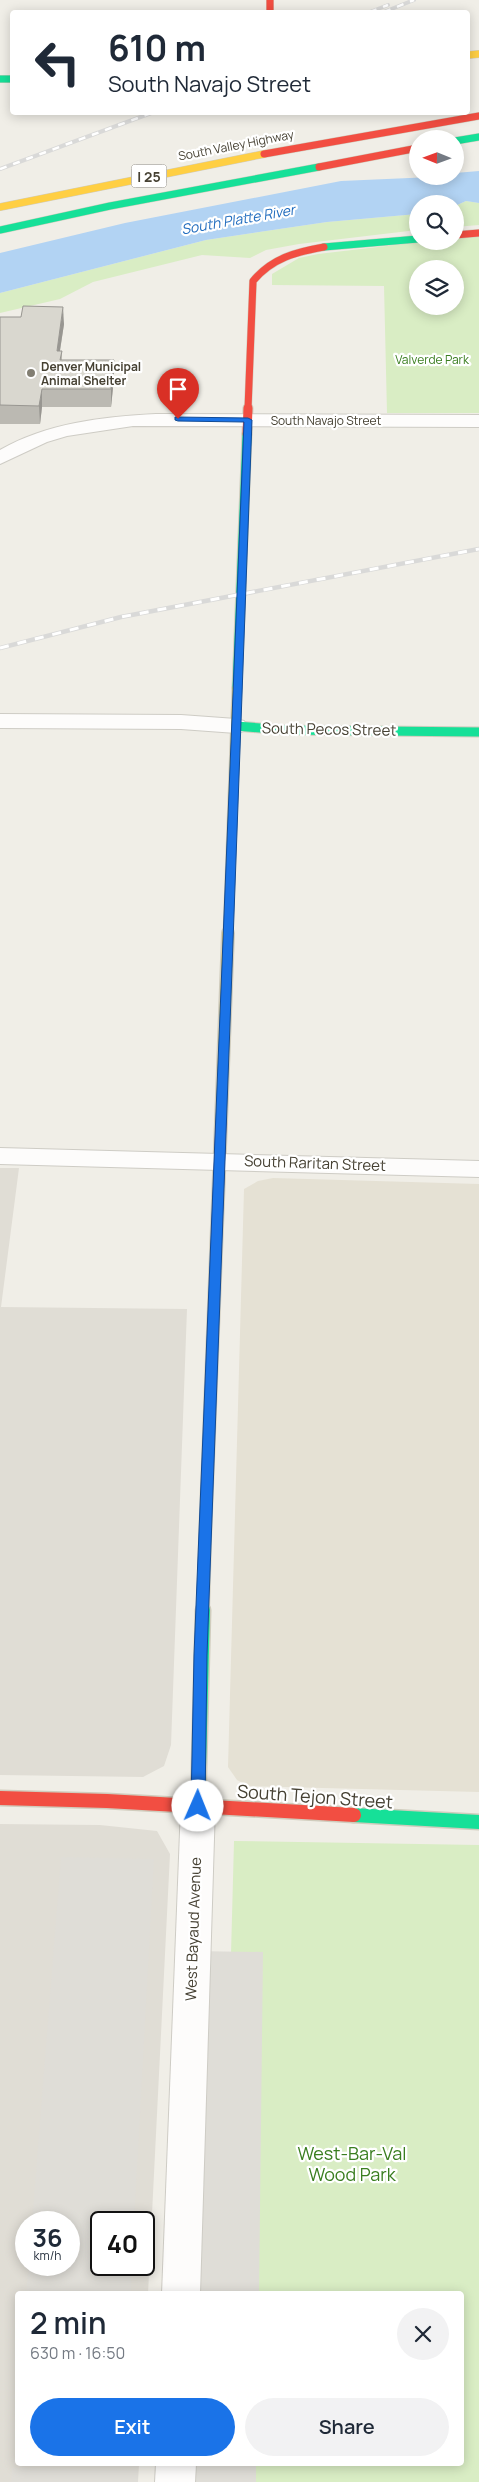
<!DOCTYPE html>
<html lang="en">
<head>
<meta charset="utf-8">
<style>
	:root { --surface:#fff; --page:#f2f2f3; --text:#1f2937; --muted:#747a83; --accent:#1a73e8 }
	body { margin:0; font-family:Manrope,sans-serif; background:var(--page); color:var(--text); height:100vh; display:flex; flex-direction:column; font-size:19px; white-space:nowrap }
	* { box-sizing:border-box; margin:0 }
	p { font-size:16px; color:var(--muted) }
	.icon { flex:none; width:28px; height:28px; fill:none; stroke:currentColor; stroke-width:2; stroke-linecap:round; stroke-linejoin:round }
	.map { position:relative; flex:1; overflow:hidden }
	.panel { position:absolute; left:15px; top:2291px; width:449px; height:175px; display:flex; flex-direction:column; background:var(--surface); border-radius:5px; box-shadow:0 2px 12px #0003 }
	.panel>* { flex:none }
	.top-card { position:absolute; left:10px; top:10px; width:460px; height:105px; border-radius:5px; box-shadow:0 2px 12px #0003; background:#fff; color:var(--text); overflow:hidden }
	.needle { width:32px; rotate:271deg }
	.fabs { position:absolute; left:409px; top:130px; display:grid; gap:10px }
	.fabs a { display:grid; place-items:center; width:55px; height:55px; border-radius:50%; background:var(--surface); box-shadow:0 2px 12px #0003; font-size:25px }
	.speed { position:absolute; left:15px; top:2211px; display:flex; gap:10px; font-size:25px; font-weight:700; text-align:center }
	.speed>* { display:grid; place-content:center; width:65px; height:65px; border-radius:50%; background:var(--surface); box-shadow:0 2px 12px #0003; line-height:1 }
	.speed small { font-size:12px; font-weight:400 }
	.speed .limit { border:2px solid #111; border-radius:8px; background:#fff; color:#111 }
	.pin { position:absolute; display:grid; place-items:center; width:42px; height:42px; color:#fff; margin:-51px -21px; border-radius:50% 50% 50% 0; rotate:-45deg; box-shadow:0 0 5px #0007 }
	.pin .icon { rotate:45deg }
	.me { position:absolute; width:55px; margin:-28px; rotate:1deg; stroke-linejoin:round; filter:drop-shadow(0 0 4px #0008) }
	.turn { display:flex; align-items:center; gap:18px; height:105px; padding:0 15px; font-size:22px }
	.turn .icon { width:65px; height:65px; stroke-width:2.5 }
	.turn b { display:block; font-size:35px; line-height:42px }
	.round { display:grid; place-items:center; flex:none; width:52px; height:52px; border-radius:26px; background:var(--page) }
	.headline { display:flex; align-items:center; justify-content:space-between; height:85px; padding:0 15px }
	h1 { font-size:30px; font-weight:600; line-height:38px }
	.primary-button { display:flex; gap:10px; margin-top:auto; padding:10px 15px }
	.primary-button a { flex:1; height:58px; border-radius:30px; background:var(--accent); color:#fff; font-size:20px; font-weight:600; line-height:58px; text-align:center }
	.primary-button a+a { background:var(--page); color:var(--text) }
	.map>svg:first-child { display:block }
	.residential { fill:#e5e1d4 }
	.industrial { fill:#e0ddd5; fill-rule:evenodd }
	.green { fill:#d9edc4; fill-rule:evenodd }
	.parking { fill:#dfddd7 }
	.water { fill:#b2d3f3 }
	.lines { fill:none; stroke-linecap:round; stroke-linejoin:round }
	.street-casing { stroke:#ceccc5; stroke-width:2 }
	.fast-far3-casing { stroke:#d0ccbd; stroke-width:8 }
	.fast-far2-casing { stroke:#d0ccbd; stroke-width:11 }
	.fast-far1-casing { stroke:#d0ccbd; stroke-width:14 }
	.fast-casing { stroke:#d0ccbd; stroke-width:17 }
	.slow-far2-casing { stroke:#d0ccbd; stroke-width:8 }
	.slow-far1-casing { stroke:#d0ccbd; stroke-width:11 }
	.slow-casing { stroke:#d0ccbd; stroke-width:14 }
	.jam-far3-casing { stroke:#d0ccbd; stroke-width:8 }
	.jam-far2-casing { stroke:#d0ccbd; stroke-width:11 }
	.jam-far1-casing { stroke:#d0ccbd; stroke-width:14 }
	.jam-casing { stroke:#d0ccbd; stroke-width:17 }
	.street { fill:#fdfcfb; fill-rule:evenodd }
	.fast-far3 { stroke:#16e098; stroke-width:7 }
	.fast-far2 { stroke:#16e098; stroke-width:9 }
	.fast-far1 { stroke:#16e098; stroke-width:11 }
	.fast { stroke:#16e098; stroke-width:14 }
	.slow-far2 { stroke:#ffcf43; stroke-width:7 }
	.slow-far1 { stroke:#ffcf43; stroke-width:9 }
	.slow { stroke:#ffcf43; stroke-width:11 }
	.jam-far3 { stroke:#f24e42; stroke-width:7 }
	.jam-far2 { stroke:#f24e42; stroke-width:9 }
	.jam-far1 { stroke:#f24e42; stroke-width:11 }
	.jam { stroke:#f24e42; stroke-width:14 }
	.rail-far1-casing { stroke:#d9d9d8; stroke-width:4 }
	.rail-casing { stroke:#d9d9d8; stroke-width:4.5 }
	.rail-far1 { stroke:#fff; stroke-width:2.5; stroke-dasharray:7; stroke-linecap:butt }
	.rail { stroke:#fff; stroke-width:3; stroke-dasharray:9; stroke-linecap:butt }
	.wall { fill:#bbb9b2 }
	.shaded-wall { fill:#989691 }
	.building { fill:#d9d7cf; stroke:#989691 }
	.route { fill:#1a73e8; stroke:#114b97 }
	.poi-dot { fill:#827e72; stroke:#fff; stroke-width:2 }
	.labels { text-anchor:middle; dominant-baseline:central; stroke-width:4.5; stroke-linejoin:round; paint-order:stroke }
	.far-street-label { font-size:12px; fill:#464133; stroke:#fff }
	.far-park-label { font-size:12px; fill:#3a7e20; stroke:#fff }
	.far-poi-label { font-size:12px; font-weight:bold; fill:#464133; stroke:#fff; text-anchor:start }
	.shield { fill:#fff; stroke:#7e7a70; stroke-width:1 }
	.shield-label { font-size:14px; font-weight:bold; fill:#464133 }
	.far-water-label { font-size:14px; font-style:italic; fill:#206cbe; stroke:#fff }
	.street-label { font-size:15px; fill:#464133; stroke:#fff }
	.near-street-label { font-size:18px; fill:#464133; stroke:#fff }
	.near-park-label { font-size:18px; fill:#3a7e20; stroke:#fff }
</style>
</head>
<body>
<div class="map">
<svg width="479" height="2482" viewBox="0 0 479 2482">
	<rect width="100%" height="100%" fill="#f0eee7"/>
	<!-- residential -->
	<polygon class="residential" points="273,1178 479,1184 479,1792 248,1786 237,1780 228,1767 244,1189 258,1181"/>
	<!-- industrial -->
	<g class="industrial">
		<polygon points="0,1168 19,1168 1,1307 187,1309 171,1745 164,1766 143,1777 0,1775"/>
		<path d="M0,1824l100,1 57,6 13,23 -22,440h-130v170h121l-1,18h-138zM26,2222h43v43h-43zM101,2222h43v43h-43z"/>
	</g>
	<!-- green -->
	<g class="green">
		<polygon points="466,201 479,203 479,225 455,227 455,206"/>
		<polygon points="417,214 417,230 299,244 266,250 250,258 202,255 93,282 60,299 0,313 0,293 206,240 327,222"/>
		<path d="M479,236v177h-92l-3,-127 -112,-1v-11l27,-16 19,-4 111,-13h26v-3zM418,269h37v37h-37z"/>
		<polygon points="234,1841 479,1845 479,2482 217,2482 217,2464 461,2464 461,2294 222,2294"/>
	</g>
	<!-- parking -->
	<g class="parking">
		<polygon points="61,1857 154,1859 134,2222 101,2222 101,2265 132,2265 131,2294 26,2294 29,2265 69,2265 69,2222 32,2222"/>
		<polygon points="192,1951 263,1952 259,2294 181,2294"/>
		<polygon points="176,2464 256,2464 256,2482 175,2482"/>
		<polygon points="12,2468 138,2470 138,2482 11,2482"/>
	</g>
	<!-- water -->
	<polygon class="water" points="479,171 479,203 466,201 455,206 455,204 418,204 417,214 327,222 206,240 0,293 0,253 125,223 341,181 455,176 455,173"/>
	<g class="lines">
		<defs>
			<g id="street">
				<path d="M156,414l323,1v12l-346,-1 -66,10 -20,6 -47,22v-14c47,-27 102,-33 156,-36z"/>
				<polygon points="0,714 181,715 236,719 244,721 247,726 244,731 236,733 181,729 0,728"/>
				<polygon points="0,1148 479,1161 479,1177 0,1164"/>
				<polygon points="198,1793 210,1797 215,1806 200,2294 162,2294 181,1806 186,1797"/>
				<polygon points="156,2464 196,2464 195,2482 155,2482"/>
			</g>
			<g id="fast-far3">
				<polyline points="0,79 12,79"/>
				<polyline points="455,141 479,137"/>
				<polyline points="0,230 110,206 319,167"/>
				<polyline points="324,247 418,239"/>
			</g>
			<g id="fast-far2">
				<polyline points="237,688 247,434"/>
				<polyline points="236,726 285,730 479,732"/>
			</g>
			<polyline id="fast-far1" points="203,1611 205,1539"/>
			<g id="fast">
				<polyline points="198,1806 203,1610"/>
				<polyline points="354,1815 479,1822"/>
			</g>
			<g id="slow-far2">
				<polyline points="468,55 479,54"/>
				<polyline points="0,207 264,154"/>
			</g>
			<polyline id="slow-far1" points="228,934 237,688"/>
			<polyline id="slow" points="221,1122 228,933"/>
			<g id="jam-far3">
				<polyline points="270,0 270,12"/>
				<polyline points="264,154 479,116"/>
				<polyline points="319,167 418,148"/>
				<polyline points="455,235 479,233"/>
				<path d="M248,409l5,-128c19,-23 43,-29 71,-34"/>
			</g>
			<polyline id="jam-far2" points="247,434 248,408"/>
			<polyline id="jam-far1" points="205,1539 221,1122"/>
			<polyline id="jam" points="0,1798 107,1801 354,1815"/>
		</defs>
		<!-- street casing -->
		<use href="#street" class="street-casing"/>
		<!-- fast-far3 casing -->
		<use href="#fast-far3" class="fast-far3-casing"/>
		<!-- fast-far2 casing -->
		<use href="#fast-far2" class="fast-far2-casing"/>
		<!-- fast-far1 casing -->
		<use href="#fast-far1" class="fast-far1-casing"/>
		<!-- fast casing -->
		<use href="#fast" class="fast-casing"/>
		<!-- slow-far2 casing -->
		<use href="#slow-far2" class="slow-far2-casing"/>
		<!-- slow-far1 casing -->
		<use href="#slow-far1" class="slow-far1-casing"/>
		<!-- slow casing -->
		<use href="#slow" class="slow-casing"/>
		<!-- jam-far3 casing -->
		<use href="#jam-far3" class="jam-far3-casing"/>
		<!-- jam-far2 casing -->
		<use href="#jam-far2" class="jam-far2-casing"/>
		<!-- jam-far1 casing -->
		<use href="#jam-far1" class="jam-far1-casing"/>
		<!-- jam casing -->
		<use href="#jam" class="jam-casing"/>
		<!-- street -->
		<use href="#street" class="street"/>
		<!-- fast-far3 -->
		<use href="#fast-far3" class="fast-far3"/>
		<!-- fast-far2 -->
		<use href="#fast-far2" class="fast-far2"/>
		<!-- fast-far1 -->
		<use href="#fast-far1" class="fast-far1"/>
		<!-- fast -->
		<use href="#fast" class="fast"/>
		<!-- slow-far2 -->
		<use href="#slow-far2" class="slow-far2"/>
		<!-- slow-far1 -->
		<use href="#slow-far1" class="slow-far1"/>
		<!-- slow -->
		<use href="#slow" class="slow"/>
		<!-- jam-far3 -->
		<use href="#jam-far3" class="jam-far3"/>
		<!-- jam-far2 -->
		<use href="#jam-far2" class="jam-far2"/>
		<!-- jam-far1 -->
		<use href="#jam-far1" class="jam-far1"/>
		<!-- jam -->
		<use href="#jam" class="jam"/>
		<defs>
			<g id="rail-far1">
				<polyline points="370,12 388,5"/>
				<polyline points="384,12 414,0"/>
				<polyline points="0,169 154,112"/>
			</g>
			<polyline id="rail" points="0,648 121,617 479,549"/>
		</defs>
		<!-- rail-far1 casing -->
		<use href="#rail-far1" class="rail-far1-casing"/>
		<!-- rail casing -->
		<use href="#rail" class="rail-casing"/>
		<!-- rail-far1 -->
		<use href="#rail-far1" class="rail-far1"/>
		<!-- rail -->
		<use href="#rail" class="rail"/>
	</g>
	<!-- wall -->
	<polygon class="wall" points="0,317 64,324 60,351 62,351 62,360 114,360 114,378 111,407 42,407 40,424 0,424"/>
	<!-- shaded-wall -->
	<g class="shaded-wall">
		<polygon points="63,307 64,324 57,369 57,351"/>
		<polygon points="114,360 114,378 111,407 111,389"/>
		<polygon points="42,389 42,407 40,424 39,406"/>
	</g>
	<!-- building -->
	<polygon class="building" points="23,306 63,307 57,351 62,351 60,360 114,360 111,389 42,389 39,406 0,405 0,317 21,317"/>
	<!-- route -->
	<polygon class="route" points="175,417 248,418 252,420 207,1655 205,1806 203,1810 193,1810 191,1806 194,1655 244,422 178,421 175,420"/>
	<!-- markers -->
	<circle class="poi-dot" cx="31" cy="373" r="5"/>
	<g class="labels">
		<!-- far-street labels -->
		<g class="far-street-label">
			<text transform="translate(236 145) rotate(-11)">South Valley Highway</text>
			<text x="326" y="420">South Navajo Street</text>
		</g>
		<!-- far-park labels -->
		<g class="far-park-label">
			<text x="432" y="359">Valverde Park</text>
		</g>
		<!-- far-poi labels -->
		<g class="far-poi-label">
			<text x="41" y="366">Denver Municipal<tspan x="41" dy="14">Animal Shelter</tspan></text>
		</g>
		<!-- shield labels -->
		<rect class="shield" x="131.5" y="164.5" width="35" height="23" rx="4"/>
		<g class="shield-label">
			<text x="149" y="176">I 25</text>
		</g>
		<!-- far-water labels -->
		<g class="far-water-label">
			<text transform="translate(238 219) rotate(-10)">South Platte River</text>
		</g>
		<!-- street labels -->
		<g class="street-label">
			<text transform="translate(329 729) rotate(1)">South Pecos Street</text>
			<text transform="translate(315 1163) rotate(2)">South Raritan Street</text>
			<text transform="translate(193 1929) rotate(-88)">West Bayaud Avenue</text>
		</g>
		<!-- near-street labels -->
		<g class="near-street-label">
			<text transform="translate(315 1796) rotate(4)">South Tejon Street</text>
		</g>
		<!-- near-park labels -->
		<g class="near-park-label">
			<text x="352" y="2153">West-Bar-Val<tspan x="352" dy="21">Wood Park</tspan></text>
		</g>
	</g>
</svg>
<div class="fabs">
<a><svg class="needle" viewBox="-14 -14 28 28"><path d="M0-13l5 13h-10z" fill="#e53935"/><path d="M0 13l5-13h-10z" fill="#747a83"/></svg></a>
<a><svg class="icon" aria-label="search" viewBox="0 0 24 24"><circle cx="10" cy="10" r="6"/><path d="M15 15l6 6"/></svg></a>
<a><svg class="icon" aria-label="layers" viewBox="0 0 24 24"><path d="M12 4l9 5-9 5-9-5zM3 14l9 5 9-5"/></svg></a>
</div>
<div class="speed"><div>36<small>km/h</small></div><div class="limit">40</div></div>
<div class="pin" style="left:178px;top:419px;background:#d93025"><svg class="icon" aria-label="arrive" viewBox="0 0 24 24"><path d="M6 21V4h12l-3 4 3 4H6"/></svg></div>
<svg class="me" style="left:198px;top:1806px" viewBox="-20 -20 40 40"><circle r="19" fill="#fff"/><path d="M0-13L10 11 0 6-10 11z" fill="#1a73e8"/></svg>
<div class="top-card">
<div class="turn"><svg class="icon" aria-label="left" viewBox="0 0 24 24"><path d="M17 20v-9H6M10 6l-5 5 5 5"/></svg><div><b>610 m</b>South Navajo Street</div></div>
</div>
<section class="panel">
<div class="headline"><div><h1>2 min</h1><p>630 m · 16:50</p></div><a class="round"><svg class="icon" aria-label="close" viewBox="0 0 24 24"><path d="M6 6l12 12M18 6L6 18"/></svg></a></div>
<div class="primary-button"><a>Exit</a><a>Share</a></div>
</section>
</div>
</body>
</html>
